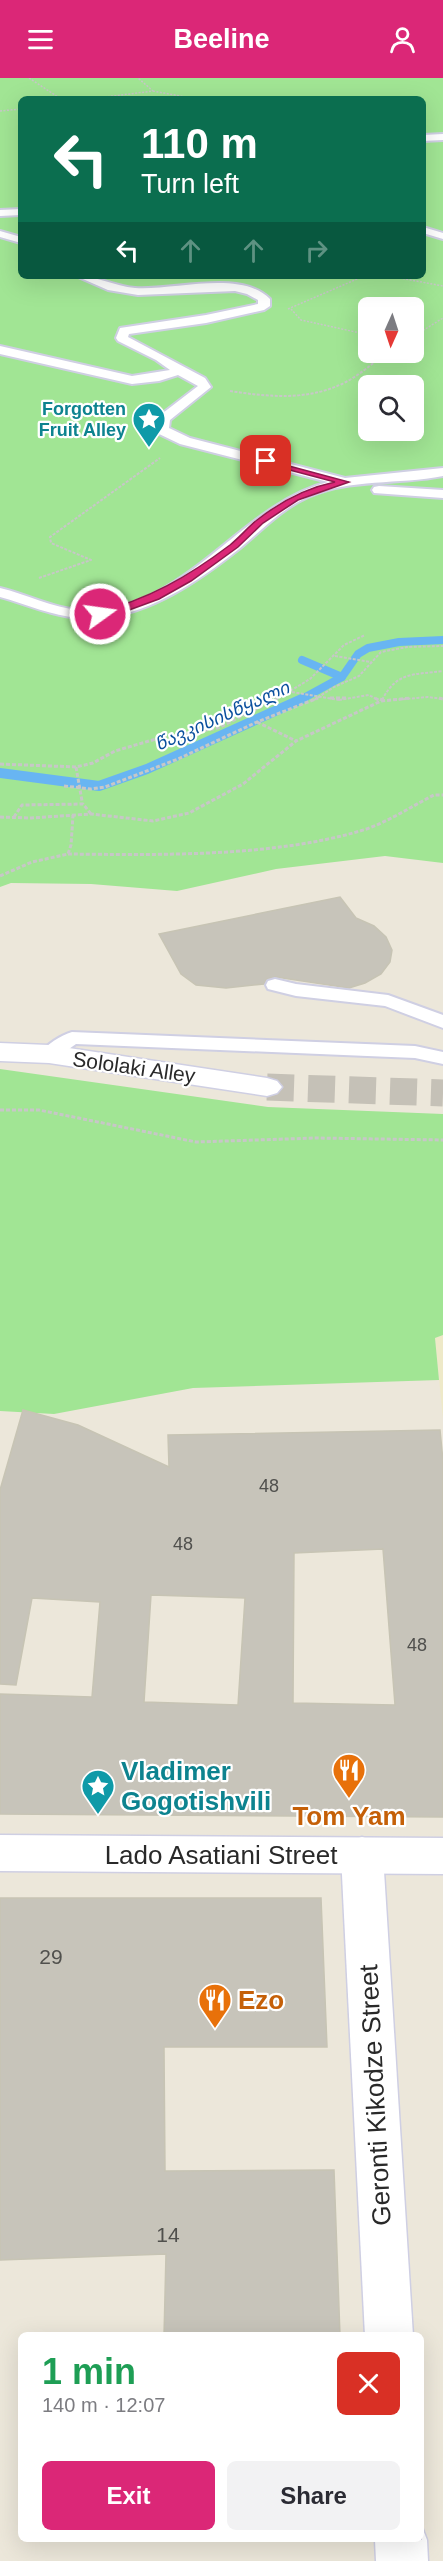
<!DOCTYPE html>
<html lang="en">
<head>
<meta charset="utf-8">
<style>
	:root { --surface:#fff; --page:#f2f2f3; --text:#2b2b33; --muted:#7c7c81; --accent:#db2777 }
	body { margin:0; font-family:Arial,"Noto Sans Georgian",sans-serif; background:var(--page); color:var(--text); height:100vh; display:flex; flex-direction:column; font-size:22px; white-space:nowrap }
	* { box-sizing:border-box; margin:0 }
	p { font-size:20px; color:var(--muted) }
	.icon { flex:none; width:33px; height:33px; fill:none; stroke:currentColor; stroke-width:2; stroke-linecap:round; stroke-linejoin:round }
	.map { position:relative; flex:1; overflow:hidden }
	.panel { position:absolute; left:18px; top:2254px; width:406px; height:210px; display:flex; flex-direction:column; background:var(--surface); border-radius:9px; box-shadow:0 6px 24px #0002 }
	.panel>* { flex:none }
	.hud { position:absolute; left:18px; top:18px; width:408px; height:183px; border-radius:9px; box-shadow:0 6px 24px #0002; background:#0b6e4f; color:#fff; overflow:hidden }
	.needle { width:39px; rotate:183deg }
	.buttons { position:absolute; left:358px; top:219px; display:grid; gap:12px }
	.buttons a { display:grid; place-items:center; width:66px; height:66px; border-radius:9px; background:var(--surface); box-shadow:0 6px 24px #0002; font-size:30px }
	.pin { position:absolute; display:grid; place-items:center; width:51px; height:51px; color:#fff; margin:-26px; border-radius:12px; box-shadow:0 3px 9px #0006 }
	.me { position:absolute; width:66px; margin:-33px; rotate:76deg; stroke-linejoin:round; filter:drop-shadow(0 0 4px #0008) }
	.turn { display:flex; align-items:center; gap:21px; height:126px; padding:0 24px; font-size:27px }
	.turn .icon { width:78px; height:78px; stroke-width:2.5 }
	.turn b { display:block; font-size:42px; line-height:51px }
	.lanes { display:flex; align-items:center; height:57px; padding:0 24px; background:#0003; justify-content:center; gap:30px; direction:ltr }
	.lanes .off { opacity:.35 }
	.round { display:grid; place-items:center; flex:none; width:63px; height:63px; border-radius:9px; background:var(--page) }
	.overview { display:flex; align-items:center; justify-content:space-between; height:102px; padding:0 24px }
	h1 { font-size:36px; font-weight:800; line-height:45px; color:#1e9e55 }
	.primary-button { display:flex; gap:12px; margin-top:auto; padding:12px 24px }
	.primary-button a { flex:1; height:69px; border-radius:9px; background:var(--accent); color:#fff; font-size:24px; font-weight:800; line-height:69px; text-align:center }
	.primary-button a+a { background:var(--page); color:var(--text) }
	header { display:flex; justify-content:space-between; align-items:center; height:78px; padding:0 24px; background:var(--accent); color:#fff; font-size:27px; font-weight:800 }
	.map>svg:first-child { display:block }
	.education { fill:#eee9c8 }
	.green { fill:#a1e594; fill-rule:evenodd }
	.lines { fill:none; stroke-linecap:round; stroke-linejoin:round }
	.stream-far1 { stroke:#68b5f2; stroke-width:8 }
	.stream { stroke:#68b5f2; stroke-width:10 }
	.building { fill:#c7c4ba; stroke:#c7c4b4; stroke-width:1.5; fill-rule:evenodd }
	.street-tunnel { stroke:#c5c1b7; stroke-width:27; stroke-dasharray:27 14; stroke-linecap:butt }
	.lane-casing { stroke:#cfcfe3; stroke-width:4 }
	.street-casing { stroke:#cfcfe3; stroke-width:3 }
	.secondary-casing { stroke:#cfcfe3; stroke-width:3 }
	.path-far2 { stroke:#c7c7c7; stroke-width:1.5; stroke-dasharray:2 1.5; stroke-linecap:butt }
	.path-far1 { stroke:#c7c7c7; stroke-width:2; stroke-dasharray:3 1.5; stroke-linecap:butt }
	.path { stroke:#c7c7c7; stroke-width:3; stroke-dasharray:4 2; stroke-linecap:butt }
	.lane { fill:#fff; fill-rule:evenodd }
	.street { fill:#fff; fill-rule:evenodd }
	.secondary { fill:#fff; fill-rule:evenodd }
	.path-bridge { stroke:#c7c7c7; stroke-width:3; stroke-dasharray:4 2; stroke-linecap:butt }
	.route { fill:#db2777; stroke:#8e194d; stroke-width:1.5 }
	.labels { text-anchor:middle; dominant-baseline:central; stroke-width:4.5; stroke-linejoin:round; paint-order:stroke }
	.far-culture-label { font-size:18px; font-weight:bold; fill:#0d838f; stroke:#fff; text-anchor:end }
	.far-water-label { font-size:18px; font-style:italic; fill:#094f9d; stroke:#fff }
	.number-label { font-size:18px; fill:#50504d }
	.street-label { font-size:21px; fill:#292929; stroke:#fff }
	.near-number-label { font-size:21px; fill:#50504d }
	.near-culture-label { font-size:26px; font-weight:bold; fill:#0d838f; stroke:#fff; text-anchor:start }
	.near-food-label { font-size:26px; font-weight:bold; fill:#c56008; stroke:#fff }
	.near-street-label { font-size:26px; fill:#292929; stroke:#fff }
</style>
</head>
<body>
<header><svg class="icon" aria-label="menu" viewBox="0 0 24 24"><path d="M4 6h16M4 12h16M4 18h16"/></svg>Beeline<svg class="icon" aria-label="person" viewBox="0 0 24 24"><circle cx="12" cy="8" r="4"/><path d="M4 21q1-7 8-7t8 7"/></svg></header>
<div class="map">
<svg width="443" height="2483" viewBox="0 0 443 2483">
	<rect width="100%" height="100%" fill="#ece7da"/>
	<!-- education -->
	<polygon class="education" points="443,1257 443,1341 435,1260"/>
	<!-- green -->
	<g class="green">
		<path d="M0,0h443v785l-58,-7 -109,13 -99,22 -86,-7 -80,-1 -11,4zM21,21h402v177h-402zM369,230h45v44h-45zM369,308h45v44h-45z"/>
		<polygon points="0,991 268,1029 443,1036 443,1257 435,1260 439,1302 193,1310 54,1336 0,1333"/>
	</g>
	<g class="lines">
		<!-- stream-far1 -->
		<g class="stream-far1">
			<polyline points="302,582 342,599"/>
			<polyline points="300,622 342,599 358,576 368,570 399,564 443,562"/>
		</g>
		<!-- stream -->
		<polyline class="stream" points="0,695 99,708 147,691 304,620"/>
	</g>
	<!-- building -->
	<g class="building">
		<polygon points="340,819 356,840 374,848 386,859 392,872 390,884 381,896 365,905 349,910 276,899 267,901 264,906 226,910 196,907 181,896 159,856"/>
		<path d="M23,1332l55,15 91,42 -1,-32 272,-5 3,31v356l-443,-3v-120l92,3 8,-95 -68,-4 -16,87 -16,-1v-194zM383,1471l12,156 -102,-2 1,-150zM151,1517l94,3 -7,107 -94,-3z"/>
		<polygon points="0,1820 321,1820 327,1969 164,1969 165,2093 334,2092 340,2258 164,2258 166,2176 0,2182"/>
	</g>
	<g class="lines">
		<!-- street-tunnel -->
		<polyline class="street-tunnel" points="267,1009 443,1015"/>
		<defs>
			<g id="lane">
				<polygon points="443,56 443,62 423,63 423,57"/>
				<polygon points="21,131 21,137 0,138 0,132"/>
				<polygon points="423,149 443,155 443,161 423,155"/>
				<polygon points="0,153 21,159 21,165 0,159"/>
				<path d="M76,198c21,0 38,10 59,12 37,3 106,-19 135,11v7l-6,4 -58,13 -77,11 -1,3 77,41 6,9 -41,33 -1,8 21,10 155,40 98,-10v8c-45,9 -92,2 -135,21 -27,12 -47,34 -69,52 -44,35 -101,74 -160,69 -27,-2 -53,-14 -79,-21v-9c26,6 52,20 80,22 103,6 157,-104 248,-128l-148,-38 -23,-11 -1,-3 3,-14 39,-30 -20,-11 -19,6 -27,3 -132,-30v-8l132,30 38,-6 -14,-10 -38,-19 -2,-3 4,-10 86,-13 52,-11v-4l-11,-6 -12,-3 -97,4 -30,-5z"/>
				<polygon points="379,408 443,412 443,420 374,415 372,412 374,409"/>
				<polygon points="275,901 296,906 388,917 443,937 443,950 385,928 296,918 268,911 266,907 268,903"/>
				<path d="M72,954l343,14 28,6v12l-28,-6 -339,-14 -20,14h-14l-3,-4c7,-9 22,-19 33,-22z"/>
			</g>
			<g id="street">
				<polygon points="0,965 49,967 267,1000 277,1003 282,1009 277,1015 267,1018 49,985 0,983"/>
				<polygon points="362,1759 377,1764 383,1777 413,2258 365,2258 341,1777 347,1764"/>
				<polygon points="422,2449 427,2462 428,2483 376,2483 375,2462 422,2462"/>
			</g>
			<polygon id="secondary" points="0,1757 443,1760 443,1796 0,1793"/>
		</defs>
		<!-- lane casing -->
		<use href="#lane" class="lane-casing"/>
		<!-- street casing -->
		<use href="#street" class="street-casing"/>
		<!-- secondary casing -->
		<use href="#secondary" class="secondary-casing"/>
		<!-- path-far2 -->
		<g class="path-far2">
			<polyline points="29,0 61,21"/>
			<polyline points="153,13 196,21"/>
			<polyline points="90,21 153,13 138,0"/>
			<polyline points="0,33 21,31"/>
			<polyline points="389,198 443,208"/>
			<polyline points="288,231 364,198"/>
			<polyline points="291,231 301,242 369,257"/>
			<polyline points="414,258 443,240"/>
		</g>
		<!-- path-far1 -->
		<g class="path-far1">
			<path d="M230,313c39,6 79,10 116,-9 15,-8 28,-20 42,-30"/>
			<polyline points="39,500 91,482 51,465 50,459 160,380"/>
			<polyline points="335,578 371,584"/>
			<polyline points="292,614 339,622"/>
			<polyline points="275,622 310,601 344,567 365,557"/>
			<polyline points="314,622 334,609 359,598 381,574 407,569 443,568"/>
			<polyline points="339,622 369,617 378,622"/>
			<path d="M382,622c15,-29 32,-25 61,-29"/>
			<polyline points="394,622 428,619 443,621"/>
		</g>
		<!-- path -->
		<g class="path">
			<polyline points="330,620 348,620"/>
			<polyline points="375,620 380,623"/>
			<polyline points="439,620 443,621"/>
			<polyline points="381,623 382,620"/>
			<polyline points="257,644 296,663"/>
			<polyline points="0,686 76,689 93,685 115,673 156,661 218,650 278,620"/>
			<polyline points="64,708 91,711 105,709 178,681 257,644 318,620"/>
			<polyline points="0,739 31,740 91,736 153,743 189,735 243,706 296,663 381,623 411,620"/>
			<polyline points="14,739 22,727 83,726 91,736"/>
			<path d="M68,776c92,1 204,3 292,-23 25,-7 50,-24 74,-36h9"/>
			<polyline points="0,798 32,784 68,776 71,767 73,737"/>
			<polyline points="0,1032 39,1032 196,1064 316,1060 443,1062"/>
		</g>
		<!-- lane -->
		<use href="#lane" class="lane"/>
		<!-- street -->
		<use href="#street" class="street"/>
		<!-- secondary -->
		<use href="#secondary" class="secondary"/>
		<!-- path-bridge -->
		<polyline class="path-bridge" points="76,689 82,723"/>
	</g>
	<!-- route -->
	<path class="route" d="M263,381l86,23 -51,18 -35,23 -25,24 -47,34 -32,18 -38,14 -24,3v-4c51,-12 92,-36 133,-67 10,-8 18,-18 27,-25 23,-18 49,-32 78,-38l-72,-19z"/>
	<!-- icons -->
	<defs>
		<symbol id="sight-pin" viewBox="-11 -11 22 30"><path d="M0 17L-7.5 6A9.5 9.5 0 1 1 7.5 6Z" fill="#0f9aa8" stroke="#fff"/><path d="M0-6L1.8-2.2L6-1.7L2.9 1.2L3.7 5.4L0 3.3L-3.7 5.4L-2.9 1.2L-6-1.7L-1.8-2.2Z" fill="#fff"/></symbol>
		<symbol id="restaurant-pin" viewBox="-11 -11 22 30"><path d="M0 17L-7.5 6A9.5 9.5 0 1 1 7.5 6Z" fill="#e8710a" stroke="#fff"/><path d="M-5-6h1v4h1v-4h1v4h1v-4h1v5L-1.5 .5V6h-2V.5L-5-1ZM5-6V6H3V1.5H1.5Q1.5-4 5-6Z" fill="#fff"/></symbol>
	</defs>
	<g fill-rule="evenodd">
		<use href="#sight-pin" x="130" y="322" width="38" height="52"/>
		<use href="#restaurant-pin" x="330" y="1673" width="38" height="52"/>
		<use href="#sight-pin" x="79" y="1689" width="38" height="52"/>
		<use href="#restaurant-pin" x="196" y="1903" width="38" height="52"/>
	</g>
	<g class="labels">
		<!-- far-culture labels -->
		<g class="far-culture-label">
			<text x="126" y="331">Forgotten<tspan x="126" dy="21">Fruit Alley</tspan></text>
		</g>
		<!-- far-water labels -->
		<g class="far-water-label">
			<text transform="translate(222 638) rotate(-24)">წავკისისწყალი</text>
		</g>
		<!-- number labels -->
		<g class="number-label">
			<text x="269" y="1408">48</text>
			<text x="183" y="1466">48</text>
			<text x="417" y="1567">48</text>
		</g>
		<!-- street labels -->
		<g class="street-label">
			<text transform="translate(134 989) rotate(8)">Sololaki Alley</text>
		</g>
		<!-- near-number labels -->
		<g class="near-number-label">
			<text x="51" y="1878">29</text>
			<text x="168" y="2156">14</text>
		</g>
		<!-- near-culture labels -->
		<g class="near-culture-label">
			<text x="121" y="1693">Vladimer<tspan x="121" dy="30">Gogotishvili</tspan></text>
		</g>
		<!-- near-food labels -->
		<g class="near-food-label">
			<text x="349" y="1738">Tom Yam</text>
			<text x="238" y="1922" text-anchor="start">Ezo</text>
		</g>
		<!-- near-street labels -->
		<g class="near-street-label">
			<text x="221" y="1777">Lado Asatiani Street</text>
			<text transform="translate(375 2017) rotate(-93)">Geronti Kikodze Street</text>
		</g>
	</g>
</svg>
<div class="buttons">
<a><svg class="needle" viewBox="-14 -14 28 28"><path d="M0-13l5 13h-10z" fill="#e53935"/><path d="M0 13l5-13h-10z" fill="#7c7c81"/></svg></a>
<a><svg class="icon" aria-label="search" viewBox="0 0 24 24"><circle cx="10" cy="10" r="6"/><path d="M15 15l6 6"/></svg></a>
</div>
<div class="pin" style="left:266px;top:383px;background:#d93025"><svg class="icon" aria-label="arrive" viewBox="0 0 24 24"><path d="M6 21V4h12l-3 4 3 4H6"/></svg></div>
<svg class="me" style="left:100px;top:536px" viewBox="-20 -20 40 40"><circle r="17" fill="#db2777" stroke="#fff" stroke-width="3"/><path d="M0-11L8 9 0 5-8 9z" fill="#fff"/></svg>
<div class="hud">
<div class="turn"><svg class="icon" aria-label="left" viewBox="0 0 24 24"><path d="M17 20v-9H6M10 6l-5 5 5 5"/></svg><div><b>110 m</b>Turn left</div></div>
<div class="lanes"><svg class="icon" aria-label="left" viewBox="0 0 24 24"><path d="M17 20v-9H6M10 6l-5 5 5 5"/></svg><svg class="icon off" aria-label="ahead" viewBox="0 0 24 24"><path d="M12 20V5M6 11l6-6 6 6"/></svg><svg class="icon off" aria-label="ahead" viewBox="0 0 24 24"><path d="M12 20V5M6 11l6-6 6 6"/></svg><svg class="icon off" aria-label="right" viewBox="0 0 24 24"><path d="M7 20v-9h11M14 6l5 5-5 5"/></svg></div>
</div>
<section class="panel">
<div class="overview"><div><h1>1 min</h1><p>140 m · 12:07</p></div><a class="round" style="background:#d93025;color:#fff"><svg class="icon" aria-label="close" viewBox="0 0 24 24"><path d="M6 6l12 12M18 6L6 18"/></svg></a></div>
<div class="primary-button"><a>Exit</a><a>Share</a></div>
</section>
</div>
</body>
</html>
